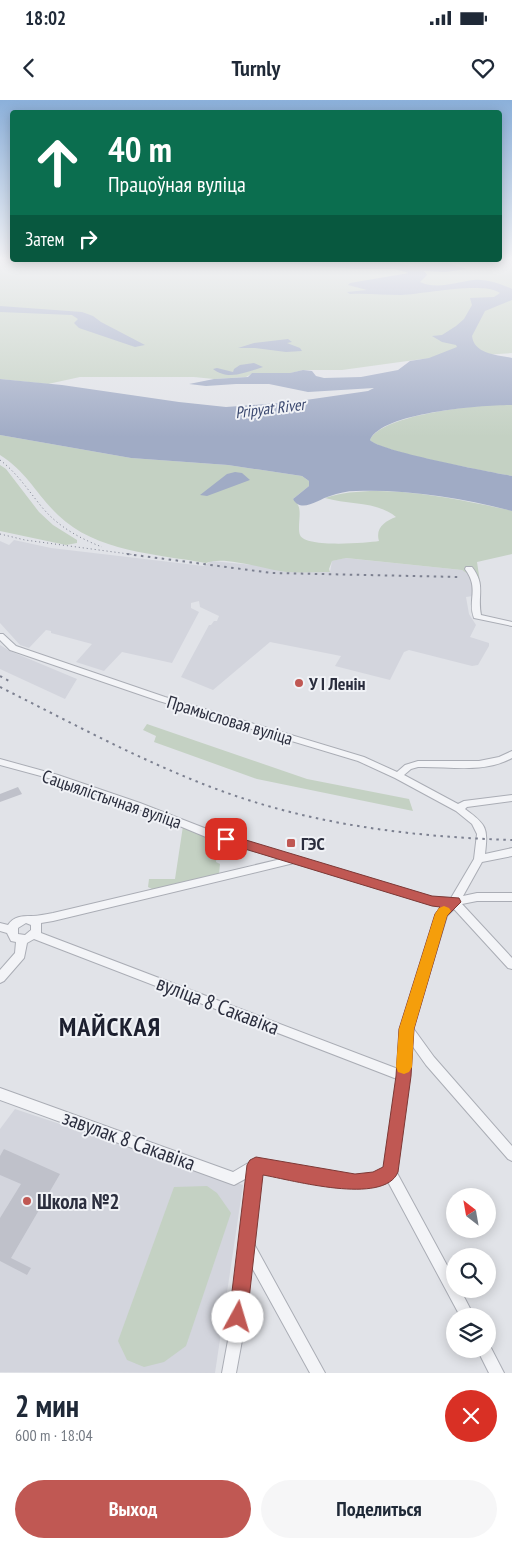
<!DOCTYPE html>
<html lang="ru">
<head>
<meta charset="utf-8">
<style>
	:root { --surface:#fff; --page:#f6f6f7; --text:#1f2937; --muted:#747a83; --accent:#c05853 }
	body { margin:0; font-family:"PT Sans Narrow",sans-serif; background:var(--page); color:var(--text); height:100vh; display:flex; flex-direction:column; font-size:19px; white-space:nowrap }
	* { box-sizing:border-box; margin:0 }
	p { font-size:16px; color:var(--muted) }
	.icon { flex:none; width:28px; height:28px; fill:none; stroke:currentColor; stroke-width:2; stroke-linecap:round; stroke-linejoin:round }
	.map { position:relative; height:1273px; overflow:hidden }
	.side { display:flex; flex-direction:column; background:var(--surface); flex:1 }
	.side>* { flex:none }
	.top-card { position:absolute; left:10px; top:10px; width:492px; height:152px; border-radius:5px; box-shadow:0 2px 12px #0003; background:#0b6e4f; color:#fff; overflow:hidden }
	.needle { width:32px; rotate:329deg }
	.tools { position:absolute; left:446px; top:1088px; display:grid; gap:10px }
	.tools a { display:grid; place-items:center; width:50px; height:50px; border-radius:50%; background:var(--surface); box-shadow:0 2px 12px #0003; font-size:25px }
	.pin { position:absolute; display:grid; place-items:center; width:42px; height:42px; color:#fff; margin:-21px; border-radius:10px; box-shadow:0 2px 8px #0006 }
	.me { position:absolute; width:55px; margin:-28px; rotate:6deg; stroke-linejoin:round; filter:drop-shadow(0 0 4px #0008) }
	.turn { display:flex; align-items:center; gap:18px; height:105px; padding:0 15px; font-size:22px }
	.turn .icon { width:65px; height:65px; stroke-width:2.5 }
	.turn b { display:block; font-size:35px; line-height:42px }
	.then { display:flex; align-items:center; height:48px; padding:0 15px; background:#0003; gap:10px; font-size:19px }
	.round { display:grid; place-items:center; flex:none; width:52px; height:52px; border-radius:26px; background:var(--page) }
	.overview { display:flex; align-items:center; justify-content:space-between; height:85px; padding:0 15px }
	h1 { font-size:30px; font-weight:800; line-height:38px }
	.primary-button { display:flex; gap:10px; margin-top:auto; padding:10px 15px }
	.primary-button a { flex:1; height:58px; border-radius:30px; background:var(--accent); color:#fff; font-size:20px; font-weight:800; line-height:58px; text-align:center }
	.primary-button a+a { background:var(--page); color:var(--text) }
	.status { display:flex; justify-content:space-between; align-items:center; height:35px; padding:0 25px; background:var(--surface); direction:ltr }
	.status svg { height:14px; fill:currentColor }
	header { display:flex; justify-content:space-between; align-items:center; height:65px; padding:0 15px; background:var(--surface); font-size:22px; font-weight:800 }
	.map>svg:first-child { display:block }
	.built { fill:#d3d5dd }
	.green { fill:#c4d1c3 }
	.water { fill:#a0abc5 }
	.building { fill:#bfc1ca }
	.lines { fill:none; stroke-linecap:round; stroke-linejoin:round }
	.minor-casing { stroke:#aaadb5; stroke-width:2 }
	.minor { fill:#f3f4f7; fill-rule:evenodd }
	.rail-far1 { stroke:#7c8090; stroke-width:1; stroke-dasharray:1 3; stroke-linecap:butt }
	.rail { stroke:#7c8090; stroke-width:2; stroke-dasharray:2.5 4.5; stroke-linecap:butt }
	.route { fill:#c05853; stroke:#7d3936 }
	.slow { fill:#f59e0b }
	.poi-dot { fill:#c05853; stroke:#f0f2f6; stroke-width:2 }
	.labels { text-anchor:middle; dominant-baseline:central; stroke-width:4; stroke-linejoin:round; paint-order:stroke }
	.far-water-label { font-size:16px; font-style:italic; fill:#39476e; stroke:#f0f2f6 }
	.poi-label { font-size:18px; font-weight:bold; fill:#2b2e3e; stroke:#f0f2f6; text-anchor:start }
	.street-label { font-size:18px; fill:#2b2e3e; stroke:#f0f2f6 }
	.near-street-label { font-size:21px; fill:#2b2e3e; stroke:#f0f2f6 }
	.near-poi-label { font-size:21px; font-weight:bold; fill:#2b2e3e; stroke:#f0f2f6; text-anchor:start }
	.near-district-label { font-size:26px; font-weight:bold; letter-spacing:1px; fill:#1d202f; stroke:#f0f2f6 }
</style>
</head>
<body>
<div class="status"><b>18:02</b><svg viewBox="0 0 49 12"><path d="M0 12V9h3v3zM5 12V6h3v6zM10 12V3h3v9zM15 12V0h3v12zM26 1h20v11H26zM47 4h2v5h-2z"/></svg></div>
<header><svg class="icon" aria-label="back" viewBox="0 0 24 24"><path d="M15 5l-7 7 7 7"/></svg>Turnly<svg class="icon" aria-label="heart" viewBox="0 0 24 24"><path d="M12 20l-8-8c-3-5 5-10 8-4 3-6 11-1 8 4z"/></svg></header>
<div class="map">
<svg width="512" height="1273" viewBox="0 0 512 1273">
	<rect width="100%" height="100%" fill="#e1e3e8"/>
	<!-- built -->
	<g class="built">
		<polygon points="14,440 51,448 204,466 211,461 330,472 332,461 345,458 462,470 472,477 473,496 466,497 469,514 476,525 470,537 489,543 489,546 478,565 472,566 409,550 404,552 390,580 335,566 341,556 270,542 213,590 181,577 209,525 211,525 214,521 217,521 219,516 200,507 199,501 191,503 191,508 199,512 172,563 122,552 104,571 76,562 92,544 51,533 51,531 46,530 29,548 20,545 0,523 0,441 9,445"/>
		<polygon points="0,545 10,551 77,579 65,599 0,569"/>
		<polygon points="15,1009 243,1085 215,1273 0,1272 0,1029"/>
	</g>
	<!-- green -->
	<g class="green">
		<polygon points="0,159 512,159 512,253 422,259 342,270 303,270 287,274 253,273 246,277 214,279 194,277 80,277 48,284 0,279"/>
		<path d="M493,305h19v71c-21,-4 -133,-24 -142,-36 10,-24 99,-34 123,-35z"/>
		<path d="M0,335l131,23 97,7 74,11 7,5v5l-16,13c1,2 4,3 5,6 4,7 -1,22 2,30 5,13 66,8 79,6 -4,-13 6,-20 17,-24 -19,-16 -47,-12 -71,-19 52,-17 131,1 184,12l3,1v43l-35,8 3,20 -5,1 -3,-6 -10,-7 -116,-12 -14,3 -3,8 1,3c-14,0 -29,1 -43,0 -22,-2 -62,-17 -81,-9 -50,-9 -110,-11 -148,-48 -22,-21 -31,-43 -58,-60z"/>
		<polygon points="0,365 6,369 39,412 53,425 77,440 77,443 66,445 0,431"/>
		<polygon points="147,624 307,679 409,699 413,711 257,679 154,642 156,636 143,630"/>
		<polygon points="183,726 224,742 222,751 217,753 216,762 220,764 219,774 154,790 148,787 149,779 175,779"/>
		<polygon points="207,1086 217,1093 231,1113 186,1246 164,1262 144,1267 127,1260 118,1241 174,1087"/>
	</g>
	<!-- water -->
	<g class="water">
		<path d="M244,160h138l29,6 36,-3 20,6 -22,3 -21,-1 3,4 -7,7c18,8 36,0 54,-2 12,-1 27,4 38,9v11l-27,11 -13,25c2,18 25,19 40,22v47c-28,0 -130,7 -142,35 9,11 121,32 142,36v35c-49,-13 -105,-22 -156,-20 -9,0 -18,2 -26,5 -11,3 -29,18 -37,3l16,-13v-5l-7,-5 -74,-11 -97,-7 -131,-23v-56l62,6 117,17 47,5 66,-5 76,-11 6,-3 -66,4 -39,-8h-33l-30,2 -17,-2 25,-5 34,-2 4,-4h38l13,-3 9,1 4,5 8,2 37,-1 37,-7 12,-9 19,-3 28,-11 -1,-2 -14,-3 -10,-6 10,-1 14,-9 8,-7 8,-14 -2,-7 24,-1 6,-4c-16,-12 -77,1 -99,2 -17,0 -34,-2 -51,-1l-3,-2 20,-2 -19,-5 2,-2 59,-10 -14,-4h-39l-77,-6h-27z"/>
		<polygon points="0,206 82,212 93,216 101,222 145,245 135,247 79,228 74,223 78,219 72,215 0,212"/>
		<polygon points="288,239 292,242 287,243 300,248 302,251 286,252 255,248 238,248 254,243"/>
		<path d="M254,263l9,4c-16,5 -35,14 -50,2l4,-1 16,4 1,-3 6,-4z"/>
		<polygon points="235,372 242,373 250,380 207,396 200,395 227,374"/>
	</g>
	<!-- building -->
	<g class="building">
		<polygon points="18,687 22,694 0,702 0,694"/>
		<polygon points="4,1049 60,1074 11,1158 31,1168 27,1175 0,1161 0,1118 21,1084 0,1075 0,1056"/>
	</g>
	<g class="lines">
		<defs>
			<g id="minor">
				<path d="M466,467h6c14,18 5,28 9,48l31,7v4l-38,-8c-7,-18 6,-29 -9,-49z"/>
				<path d="M0,534h3l13,12 149,51 199,60 33,15 8,-7 13,-4h61l20,-4 13,-6v7c-29,16 -63,8 -94,9l-7,2 -7,6 54,29 6,-3 48,-6v6l-45,6 -2,2c22,16 23,19 20,45l27,-6v8l-30,6 -19,34 14,-3h35v8h-35l-15,3 50,54v11l-4,-1 -54,-59 -7,7 -34,112 21,29 78,89v15l-4,-2 -82,-94 -15,-21 -2,32 -13,95 59,109v9h5l14,27h-14l-73,-136 -12,6 -20,2 -94,-16 -8,70 72,131h-15l-60,-109 -7,71 -7,38h-14l7,-38 18,-157 -13,7 -234,-85v-12l233,84 22,-13 100,17 19,-2 10,-6 13,-89 -363,-140 -7,4 -3,15 -20,23 -4,2v-13l15,-17 1,-11 -5,-1 -4,-8 -7,-2v-8l8,2c6,-9 14,-9 23,-9 7,0 15,-2 22,-3l228,-54 -75,-22 -72,-30 -82,-28 -52,-14v-6l58,16 82,28 72,28 220,66 19,1 23,-39 3,-25 -5,-10 -16,-13 -61,-33 -37,-17 -199,-60 -149,-51 -10,-10zM294,763l138,42 12,1 -7,8 -36,115 -3,40 -357,-136v-10l12,-2zM26,823l5,2v5l-6,5 -7,-1v-6z"/>
				<polygon points="488,1243 489,1244 504,1273 489,1273 477,1249 488,1249"/>
			</g>
		</defs>
		<!-- minor casing -->
		<use href="#minor" class="minor-casing"/>
		<!-- minor -->
		<use href="#minor" class="minor"/>
		<!-- rail-far1 -->
		<g class="rail-far1">
			<path d="M0,360c17,13 28,30 41,46 16,20 38,32 61,41"/>
			<polyline points="0,434 25,440 136,455"/>
		</g>
		<!-- rail -->
		<g class="rail">
			<polyline points="127,454 272,473 459,477"/>
			<polyline points="0,576 9,581"/>
			<path d="M0,587c76,38 152,80 233,108 90,31 184,42 279,45"/>
		</g>
	</g>
	<!-- sky -->
	<linearGradient id="sky" x2="0" y2="1"><stop stop-color="#8bb0da"/><stop offset="0.47" stop-color="#f2f2f5"/><stop offset="1" stop-color="#f2f2f5" stop-opacity="0"/></linearGradient>
	<rect width="512" height="337" fill="url(#sky)"/>
	<!-- route -->
	<path class="route" d="M226,734l206,62 27,2 2,4 -14,14 -33,113 -3,47 -13,96c-14,34 -106,8 -135,3l-16,142 -2,6 -7,3 -6,-3 -3,-6 18,-152 3,-5 6,-3 99,17 18,-2 10,-5 13,-91 3,-47 36,-115 5,-7 -8,-1 -210,-64 -2,-3 2,-3z"/>
	<!-- slow -->
	<polygon class="slow" points="444,806 449,808 451,811 447,816 414,929 412,967 409,972 404,974 398,972 396,967 399,929 435,814 439,808"/>
	<!-- markers -->
	<g class="poi-dot">
		<circle cx="299" cy="583" r="5"/>
		<rect x="286" y="738" width="10" height="10" rx="2.5"/>
		<circle cx="27" cy="1101" r="5"/>
	</g>
	<g class="labels">
		<!-- far-water labels -->
		<g class="far-water-label">
			<text transform="translate(270 308) rotate(-7)">Pripyat River</text>
		</g>
		<!-- poi labels -->
		<g class="poi-label">
			<text x="309" y="583">У І Ленін</text>
			<text x="301" y="743">ГЭС</text>
		</g>
		<!-- street labels -->
		<g class="street-label">
			<text transform="translate(230 620) rotate(17)">Прамысловая вуліца</text>
			<text transform="translate(112 699) rotate(19)">Сацыялістычная вуліца</text>
		</g>
		<!-- near-street labels -->
		<g class="near-street-label">
			<text transform="translate(218 905) rotate(21)">вуліца 8 Сакавіка</text>
			<text transform="translate(129 1040) rotate(20)">завулак 8 Сакавіка</text>
		</g>
		<!-- near-poi labels -->
		<g class="near-poi-label">
			<text x="37" y="1101">Школа №2</text>
		</g>
		<!-- near-district labels -->
		<g class="near-district-label">
			<text x="110" y="926">МАЙСКАЯ</text>
		</g>
	</g>
</svg>
<div class="tools">
<a><svg class="needle" viewBox="-14 -14 28 28"><path d="M0-13l5 13h-10z" fill="#e53935"/><path d="M0 13l5-13h-10z" fill="#747a83"/></svg></a>
<a><svg class="icon" aria-label="search" viewBox="0 0 24 24"><circle cx="10" cy="10" r="6"/><path d="M15 15l6 6"/></svg></a>
<a><svg class="icon" aria-label="layers" viewBox="0 0 24 24"><path d="M12 4l9 5-9 5-9-5zM3 14l9 5 9-5"/></svg></a>
</div>
<div class="pin" style="left:226px;top:739px;background:#d93025"><svg class="icon" aria-label="arrive" viewBox="0 0 24 24"><path d="M6 21V4h12l-3 4 3 4H6"/></svg></div>
<svg class="me" style="left:238px;top:1217px" viewBox="-20 -20 40 40"><circle r="19" fill="#fff"/><path d="M0-13L10 11 0 6-10 11z" fill="#c05853"/></svg>
<div class="top-card">
<div class="turn"><svg class="icon" aria-label="ahead" viewBox="0 0 24 24"><path d="M12 20V5M6 11l6-6 6 6"/></svg><div><b>40 m</b>Працоўная вуліца</div></div>
<div class="then">Затем<svg class="icon" aria-label="right" viewBox="0 0 24 24"><path d="M7 20v-9h11M14 6l5 5-5 5"/></svg></div>
</div>
</div>
<section class="side">
<div class="overview"><div><h1>2 мин</h1><p>600 m · 18:04</p></div><a class="round" style="background:#d93025;color:#fff"><svg class="icon" aria-label="close" viewBox="0 0 24 24"><path d="M6 6l12 12M18 6L6 18"/></svg></a></div>
<div class="primary-button"><a>Выход</a><a>Поделиться</a></div>
</section>
</body>
</html>
